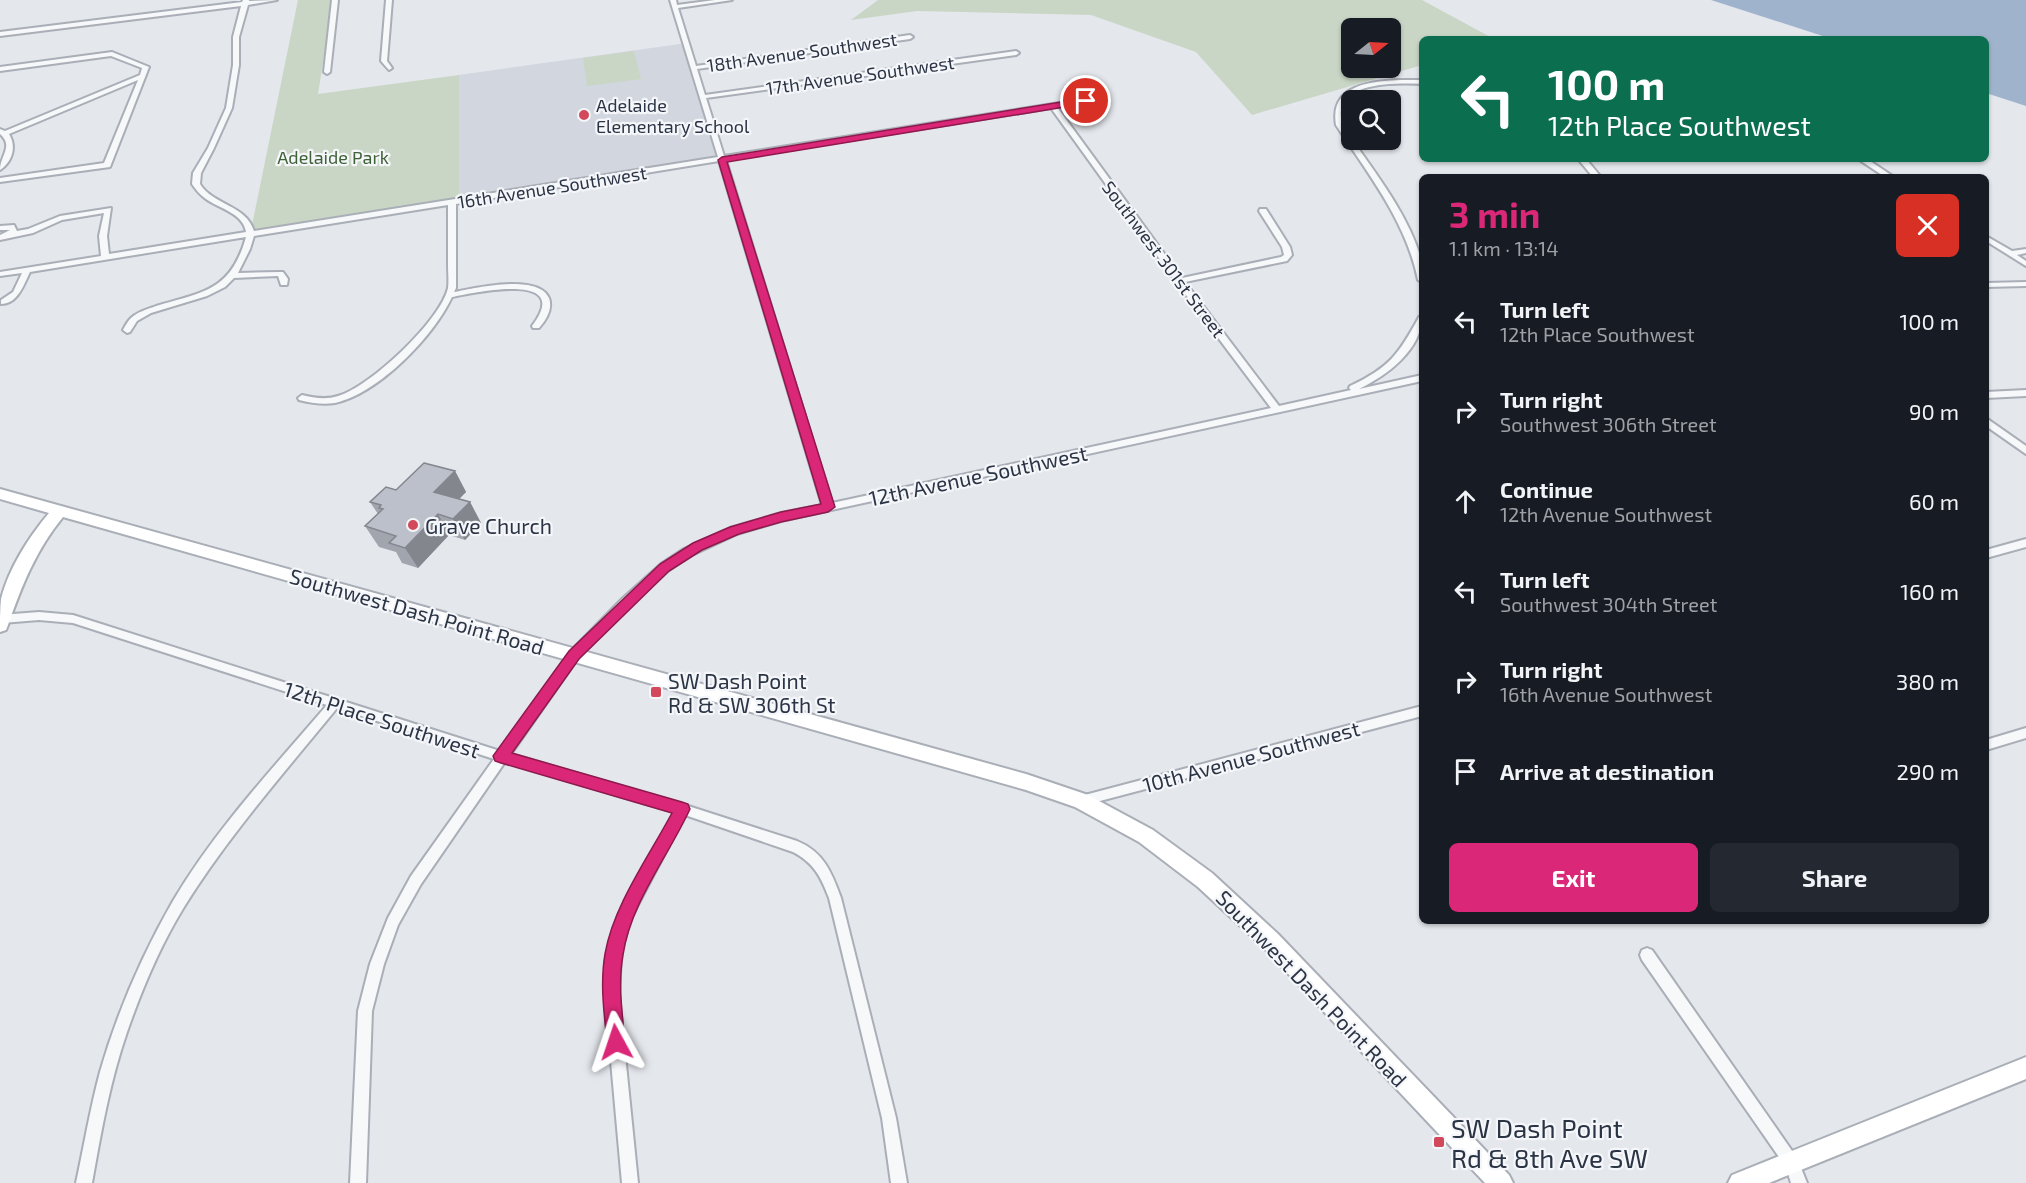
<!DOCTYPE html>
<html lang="en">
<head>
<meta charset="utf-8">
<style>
	:root { --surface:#171b24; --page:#242831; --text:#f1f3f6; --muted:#9ea1a6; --accent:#db2777 }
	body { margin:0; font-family:"Exo 2",sans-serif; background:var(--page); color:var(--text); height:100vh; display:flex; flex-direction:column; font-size:22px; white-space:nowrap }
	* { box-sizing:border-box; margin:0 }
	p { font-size:20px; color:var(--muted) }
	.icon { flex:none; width:33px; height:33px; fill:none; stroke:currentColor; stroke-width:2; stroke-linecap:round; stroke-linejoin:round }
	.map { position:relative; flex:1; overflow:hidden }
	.details { position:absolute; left:1419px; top:174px; width:570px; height:750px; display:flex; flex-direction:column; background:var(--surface); border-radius:9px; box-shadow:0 2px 4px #0004 }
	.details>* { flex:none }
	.top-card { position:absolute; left:1419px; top:36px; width:570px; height:126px; border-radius:9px; box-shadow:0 2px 4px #0004; background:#0b6e4f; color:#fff; overflow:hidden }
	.needle { width:39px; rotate:72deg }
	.controls { position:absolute; left:1341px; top:18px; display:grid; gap:12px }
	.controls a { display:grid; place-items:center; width:60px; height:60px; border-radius:9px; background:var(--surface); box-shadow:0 2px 4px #0004; font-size:30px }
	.pin { position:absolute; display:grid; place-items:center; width:51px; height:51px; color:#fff; margin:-26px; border:3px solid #fff; border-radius:50%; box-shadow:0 2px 6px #0007 }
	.me { position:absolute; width:66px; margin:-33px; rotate:355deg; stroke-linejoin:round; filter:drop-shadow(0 0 4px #0008) }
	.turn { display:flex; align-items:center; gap:21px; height:126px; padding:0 30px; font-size:27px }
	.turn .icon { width:78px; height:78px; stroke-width:2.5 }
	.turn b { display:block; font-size:42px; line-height:51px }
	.round { display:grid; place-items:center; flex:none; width:63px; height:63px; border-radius:9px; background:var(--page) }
	.summary { display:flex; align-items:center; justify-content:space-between; height:102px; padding:0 30px }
	h1 { font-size:36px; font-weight:700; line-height:45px; color:var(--accent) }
	.cta { display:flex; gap:12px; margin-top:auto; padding:12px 30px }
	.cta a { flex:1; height:69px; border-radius:9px; background:var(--accent); color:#fff; font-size:24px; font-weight:700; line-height:69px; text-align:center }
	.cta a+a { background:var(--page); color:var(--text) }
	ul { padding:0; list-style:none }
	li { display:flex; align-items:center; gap:18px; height:90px; padding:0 30px }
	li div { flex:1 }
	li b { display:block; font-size:22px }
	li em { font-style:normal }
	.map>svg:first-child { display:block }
	.built { fill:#d2d6de }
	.green { fill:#c9d6c5; fill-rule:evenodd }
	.water { fill:#9fb4cc }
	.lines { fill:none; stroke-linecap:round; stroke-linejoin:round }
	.street-casing { stroke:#a9aeb7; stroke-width:4 }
	.secondary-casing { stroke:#a9aeb7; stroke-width:4 }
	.street { fill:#f7f8fa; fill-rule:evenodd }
	.secondary { fill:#fff; fill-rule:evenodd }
	.wall { fill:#a1a5ae }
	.shaded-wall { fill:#83868d }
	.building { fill:#bbc0ca; stroke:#83868d; stroke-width:1.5 }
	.route { fill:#db2777; stroke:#8e194d; stroke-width:1.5 }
	.poi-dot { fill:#d1495b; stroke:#f4f6f9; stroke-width:2 }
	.labels { text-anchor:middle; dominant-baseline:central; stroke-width:4.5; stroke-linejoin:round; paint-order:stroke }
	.far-street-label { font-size:18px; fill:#2b3445; stroke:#f4f6f9 }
	.far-poi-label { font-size:18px; fill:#2b3445; stroke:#f4f6f9; text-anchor:start }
	.far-park-label { font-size:18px; fill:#3f6138; stroke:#f4f6f9 }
	.street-label { font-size:21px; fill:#2b3445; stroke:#f4f6f9 }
	.poi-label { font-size:21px; fill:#2b3445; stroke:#f4f6f9; text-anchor:start }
	.near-poi-label { font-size:26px; fill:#2b3445; stroke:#f4f6f9; text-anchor:start }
</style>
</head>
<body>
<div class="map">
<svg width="2026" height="1183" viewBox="0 0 2026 1183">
	<rect width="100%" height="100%" fill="#e4e7ec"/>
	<!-- built -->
	<polygon class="built" points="687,43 722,160 459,202 459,75"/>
	<!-- green -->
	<g class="green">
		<polygon points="298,0 333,0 318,94 459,75 459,202 250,235"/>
		<path d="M878,0h544l72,39h-72v26l-170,50 -56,-63 -105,-37 -174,-4 -66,9zM1352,28h38v40h-38z"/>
		<polygon points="634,51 641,79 587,86 583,58"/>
	</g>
	<!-- water -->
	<polygon class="water" points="1711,0 2026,0 2026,106 1986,93 1986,39 1832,39"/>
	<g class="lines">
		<defs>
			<g id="street">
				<path d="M243,0h6v1l28,-1 -29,5 -9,32v28l-7,43 -18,40 -13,25 -1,11c13,21 46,21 54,47l464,-74 -48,-157h6l1,5 38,-5h17l-54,8 18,58 214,-31 3,2 -3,2 -213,30 8,26 311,-44 3,2 -3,2 -310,43 18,58 379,-60 2,1v2l-48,8 125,171 99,-21 3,-2 -2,-8 -23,-36 1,-2h6l24,38 2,8 -5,6 -102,21 94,124 72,-16 -2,-2 1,-2c39,-18 49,-32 69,-69l3,-1c0,34 -36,60 -63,73l63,-14v6l-641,140 -44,13 -45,21 -23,15 -39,35 -52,53 -67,96 171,50 115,37c27,11 35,32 44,57l55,220 11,65h-16l-9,-65 -53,-220c-8,-21 -15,-35 -36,-46l-108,-37 -55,105 -9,34 -2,41 19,188h-16l-17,-188 2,-41 12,-40 55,-102 -169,-50 -84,122 -23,41 -14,39 -12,47 -6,172h-16l8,-172 12,-47 18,-46 23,-42 83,-117 -157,-51c-53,65 -109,128 -153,199 -24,39 -42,82 -57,125 -17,49 -26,100 -35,151h-16c8,-37 14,-74 24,-111 17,-59 42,-117 73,-171 42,-71 100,-133 154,-196l-254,-82 -34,-3 -37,3h-2v-8l39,-3 34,3 427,136 70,-99 52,-53 39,-35 23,-15 46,-21 51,-15 41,-8 -103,-344 -263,43v84l-2,4c21,-4 84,-19 95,6 4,11 -3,22 -10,30h-6l-1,-2c42,-55 -56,-34 -80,-29 -19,40 -73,96 -117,106 -12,2 -24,0 -36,-3l-1,-2 4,-3c12,3 24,5 36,1 32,-9 103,-76 110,-108 1,-7 0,-16 0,-23 0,-20 0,-40 0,-60l-194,31 -4,13 -12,24 42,-1h3l5,7 -1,6h-6l-3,-9 -44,2 -9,9 -18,9 -56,17 -14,8 -7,11 -3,1 -4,-3c2,-4 5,-9 8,-12 6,-6 17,-9 25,-12 47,-14 75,-15 90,-69l-216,35c-6,12 -12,32 -29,32v-4l12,-8 9,-19 -22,3v-4l101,-16 -2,-20 5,-23 -42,7 -29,13 -33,7v-5l10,-5h-10v-4l14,-1 3,6 11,-2 32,-13 51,-8 -4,28 2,18 137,-22c-3,-19 -26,-23 -40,-33 -6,-4 -10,-9 -14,-15l1,-11 15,-25 18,-40 7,-43v-28l8,-31 -241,30v-4l242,-30zM1051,108l126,175 94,125 -439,95 -106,-343z"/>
				<polygon points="332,0 338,0 330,72 327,74 324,72"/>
				<polygon points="386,0 392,0 387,61 392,68 389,70 381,61"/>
				<path d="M112,52l37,15 -39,100 -110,15v-4l104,-15 34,-83 -129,54c8,13 3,28 -9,36 0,-14 14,-24 0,-36v-5l5,2 135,-56 2,-7 -31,-12 -111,15v-4z"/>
				<path d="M1401,80h21v4c-22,-1 -77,-3 -81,27 -1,4 1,9 1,14 27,40 66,87 79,134 2,7 1,16 1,23l-4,-2c-12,-59 -50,-106 -82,-155 -7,-40 35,-44 65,-45z"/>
				<polygon points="1578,159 1586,159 1601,177 1593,177"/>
				<polygon points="1858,159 1867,159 1894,177 1885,177"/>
				<polygon points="1986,236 2012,251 2026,249 2026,253 2017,255 2026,261 2026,266 1986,241"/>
				<polygon points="2026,282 2026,286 1986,287 1986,283"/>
				<polygon points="2026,390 2026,396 1986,398 1986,392"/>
				<polygon points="1986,418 2026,446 2026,454 1986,426"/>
				<polygon points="2026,539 2026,547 1986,558 1986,550"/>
				<polygon points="1422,706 1422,716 1081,806 1077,805 1075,801 1077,797 1081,796"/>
				<polygon points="2026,728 2026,738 1986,750 1986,740"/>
				<polygon points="1647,948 1652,950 1797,1158 1807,1183 1791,1183 1786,1167 1642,960 1640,955 1642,950"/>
			</g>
			<g id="secondary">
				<path d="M0,489l1026,285 62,21 65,35 59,43 66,61 231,241 4,8h-28l-221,-235 -66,-61 -59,-45 -64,-35 -49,-17 -963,-273c-27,33 -41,68 -55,108l-2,5 -6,2c0,-11 0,-23 1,-33 8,-31 28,-62 48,-86l-49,-14z"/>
				<polygon points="2026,1057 2026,1079 1769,1183 1728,1183 1732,1175"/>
			</g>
		</defs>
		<!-- street casing -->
		<use href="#street" class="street-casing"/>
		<!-- secondary casing -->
		<use href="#secondary" class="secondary-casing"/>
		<!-- street -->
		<use href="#street" class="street"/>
		<!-- secondary -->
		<use href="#secondary" class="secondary"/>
	</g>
	<!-- wall -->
	<polygon class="wall" points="455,471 466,492 459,499 470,502 481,523 465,540 449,535 418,568 402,563 396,552 379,547 365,526 378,514 370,502 396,490"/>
	<!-- shaded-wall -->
	<g class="shaded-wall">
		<polygon points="455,471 466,492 445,513 434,492"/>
		<polygon points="470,502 481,523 465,540 453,519"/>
		<polygon points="438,514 449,535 418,568 405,548"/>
	</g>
	<!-- building -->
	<polygon class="building" points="424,463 455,471 434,492 470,502 453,519 438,514 405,548 389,543 396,536 365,526 383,509 379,508 381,505 370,502 386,487 396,490"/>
	<!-- route -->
	<path class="route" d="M1086,98l4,3 -1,2 -362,59 108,345 -7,5 -47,10 -42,12 -37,16 -33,21 -90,88 -67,94 170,49 6,2 2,5c-21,46 -60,95 -67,146 -5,28 -1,58 2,87l-2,6 -7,3 -6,-3 -3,-6c-3,-29 -7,-59 -2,-88 8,-48 44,-98 67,-141l-171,-50 -6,-2 -2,-5 76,-105 91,-87 33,-21 37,-16 51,-15 40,-8 -103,-344 4,-3z"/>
	<!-- markers -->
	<g class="poi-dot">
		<circle cx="584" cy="115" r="6"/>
		<circle cx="413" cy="525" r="6"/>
		<rect x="650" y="686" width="12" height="12" rx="3"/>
		<rect x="1433" y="1136" width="12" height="12" rx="3"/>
	</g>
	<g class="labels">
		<!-- far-street labels -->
		<g class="far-street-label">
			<text transform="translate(802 52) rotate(-8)">18th Avenue Southwest</text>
			<text transform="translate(860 75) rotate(-8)">17th Avenue Southwest</text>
			<text transform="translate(552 187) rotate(-9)">16th Avenue Southwest</text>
			<text transform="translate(1164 259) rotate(53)">Southwest 301st Street</text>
		</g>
		<!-- far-poi labels -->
		<g class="far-poi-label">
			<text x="596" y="105">Adelaide<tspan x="596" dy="21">Elementary School</tspan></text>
		</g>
		<!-- far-park labels -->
		<g class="far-park-label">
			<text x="333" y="157">Adelaide Park</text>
		</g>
		<!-- street labels -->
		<g class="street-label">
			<text transform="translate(978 475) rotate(-12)">12th Avenue Southwest</text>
			<text transform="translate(417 611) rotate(16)">Southwest Dash Point Road</text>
			<text transform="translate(382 719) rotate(18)">12th Place Southwest</text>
			<text transform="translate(1251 756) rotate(-15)">10th Avenue Southwest</text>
			<text transform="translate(1312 988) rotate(46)">Southwest Dash Point Road</text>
		</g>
		<!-- poi labels -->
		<g class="poi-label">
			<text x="425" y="525">Grave Church</text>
			<text x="668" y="680">SW Dash Point<tspan x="668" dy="24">Rd &amp; SW 306th St</tspan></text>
		</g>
		<!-- near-poi labels -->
		<g class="near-poi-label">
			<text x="1451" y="1127">SW Dash Point<tspan x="1451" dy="30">Rd &amp; 8th Ave SW</tspan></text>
		</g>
	</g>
</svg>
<div class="controls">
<a><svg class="needle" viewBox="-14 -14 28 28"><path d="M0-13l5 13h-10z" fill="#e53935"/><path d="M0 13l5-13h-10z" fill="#9ea1a6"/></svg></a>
<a><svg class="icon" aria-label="search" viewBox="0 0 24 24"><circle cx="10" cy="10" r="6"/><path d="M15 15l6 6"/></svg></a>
</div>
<div class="pin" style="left:1086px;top:101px;background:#d93025"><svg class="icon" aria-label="arrive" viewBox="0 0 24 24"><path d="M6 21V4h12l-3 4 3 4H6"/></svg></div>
<svg class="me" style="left:616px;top:1042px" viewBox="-20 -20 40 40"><path d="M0-17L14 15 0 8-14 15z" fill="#db2777" stroke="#fff" stroke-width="4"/></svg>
<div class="top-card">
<div class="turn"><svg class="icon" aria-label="left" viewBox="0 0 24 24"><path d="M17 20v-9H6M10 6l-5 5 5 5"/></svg><div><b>100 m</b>12th Place Southwest</div></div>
</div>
<section class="details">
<div class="summary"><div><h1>3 min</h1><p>1.1 km · 13:14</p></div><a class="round" style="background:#d93025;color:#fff"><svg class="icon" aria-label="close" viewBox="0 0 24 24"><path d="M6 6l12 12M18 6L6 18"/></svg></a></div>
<ul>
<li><svg class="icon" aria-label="left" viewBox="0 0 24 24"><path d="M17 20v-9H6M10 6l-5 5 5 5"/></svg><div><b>Turn left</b><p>12th Place Southwest</p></div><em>100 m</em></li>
<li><svg class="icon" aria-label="right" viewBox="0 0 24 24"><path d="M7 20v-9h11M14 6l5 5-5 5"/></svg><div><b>Turn right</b><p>Southwest 306th Street</p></div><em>90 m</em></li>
<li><svg class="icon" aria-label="ahead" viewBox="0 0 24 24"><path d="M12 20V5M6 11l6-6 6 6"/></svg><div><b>Continue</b><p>12th Avenue Southwest</p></div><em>60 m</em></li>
<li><svg class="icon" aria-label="left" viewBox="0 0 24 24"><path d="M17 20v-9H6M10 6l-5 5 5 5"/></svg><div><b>Turn left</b><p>Southwest 304th Street</p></div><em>160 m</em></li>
<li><svg class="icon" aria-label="right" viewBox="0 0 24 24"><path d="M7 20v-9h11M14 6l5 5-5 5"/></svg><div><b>Turn right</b><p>16th Avenue Southwest</p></div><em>380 m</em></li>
<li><svg class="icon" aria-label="arrive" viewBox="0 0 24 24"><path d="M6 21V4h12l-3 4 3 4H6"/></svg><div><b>Arrive at destination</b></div><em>290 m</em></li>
</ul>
<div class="cta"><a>Exit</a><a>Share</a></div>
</section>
</div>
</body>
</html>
